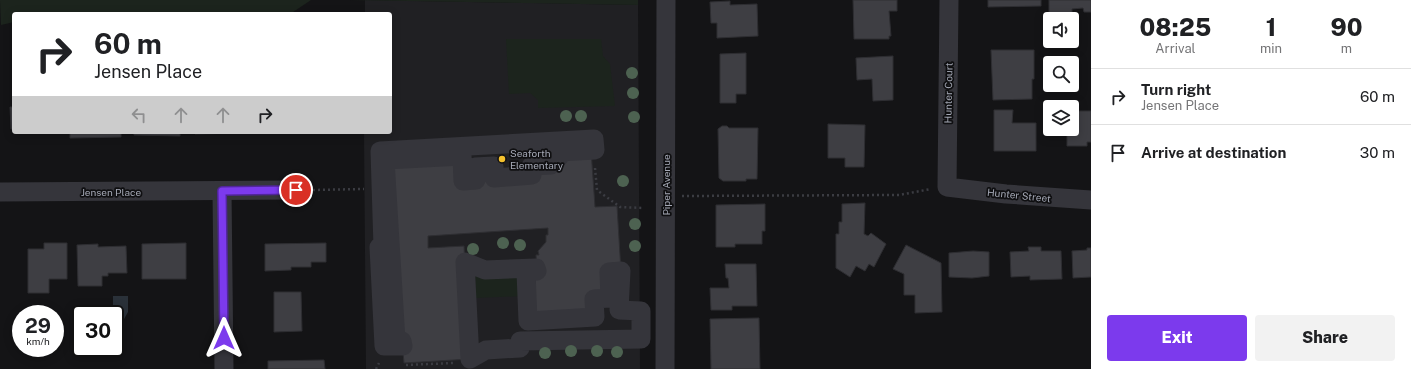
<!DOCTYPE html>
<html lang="en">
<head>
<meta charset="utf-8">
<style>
	:root { --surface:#fff; --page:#f2f2f2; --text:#202124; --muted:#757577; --line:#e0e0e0; --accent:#7c3aed }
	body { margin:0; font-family:"Public Sans",sans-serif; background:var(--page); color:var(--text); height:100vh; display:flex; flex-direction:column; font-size:15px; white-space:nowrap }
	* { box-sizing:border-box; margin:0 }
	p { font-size:13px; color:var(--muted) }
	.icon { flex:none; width:22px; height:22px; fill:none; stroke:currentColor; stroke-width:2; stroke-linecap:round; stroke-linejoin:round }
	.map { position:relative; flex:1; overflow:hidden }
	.panel { display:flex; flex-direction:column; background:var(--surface); width:320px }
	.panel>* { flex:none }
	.top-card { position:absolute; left:12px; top:12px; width:380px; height:122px; border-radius:4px; box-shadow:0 2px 10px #0003; background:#fff; color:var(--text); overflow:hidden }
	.buttons { position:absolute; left:1043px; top:12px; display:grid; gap:8px }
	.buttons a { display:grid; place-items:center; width:36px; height:36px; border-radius:4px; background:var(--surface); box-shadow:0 2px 10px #0003; font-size:20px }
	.speed { position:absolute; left:12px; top:305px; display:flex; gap:8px; font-size:20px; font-weight:700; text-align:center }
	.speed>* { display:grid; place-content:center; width:52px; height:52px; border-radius:50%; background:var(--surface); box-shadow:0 2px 10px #0003; line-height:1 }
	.speed small { font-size:10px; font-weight:400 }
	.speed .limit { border:2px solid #111; border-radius:6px; background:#fff; color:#111 }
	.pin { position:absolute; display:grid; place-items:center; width:34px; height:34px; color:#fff; margin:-17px; border:2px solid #fff; border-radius:50%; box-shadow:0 1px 4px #0007 }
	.me { position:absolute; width:44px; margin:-22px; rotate:0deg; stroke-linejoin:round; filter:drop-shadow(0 0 3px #0008) }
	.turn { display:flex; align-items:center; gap:14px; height:84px; padding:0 16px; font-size:18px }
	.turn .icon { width:52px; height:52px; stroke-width:2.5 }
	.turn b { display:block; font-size:28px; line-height:34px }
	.lanes { display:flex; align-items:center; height:38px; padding:0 16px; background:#0003; justify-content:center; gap:20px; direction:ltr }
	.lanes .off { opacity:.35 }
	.eta { display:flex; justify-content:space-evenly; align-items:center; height:68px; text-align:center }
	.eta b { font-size:24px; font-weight:800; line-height:28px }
	.cta { display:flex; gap:8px; margin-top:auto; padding:8px 16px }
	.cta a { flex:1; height:46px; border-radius:4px; background:var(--accent); color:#fff; font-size:16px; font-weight:800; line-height:46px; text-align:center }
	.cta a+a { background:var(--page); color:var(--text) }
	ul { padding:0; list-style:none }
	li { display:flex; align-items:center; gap:12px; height:56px; padding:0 16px; border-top:1px solid var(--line) }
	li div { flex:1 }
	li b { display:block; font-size:15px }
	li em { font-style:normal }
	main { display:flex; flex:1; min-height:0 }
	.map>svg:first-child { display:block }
	.built { fill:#202023 }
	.green { fill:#1c241d }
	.water { fill:#2a3139 }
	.building { fill:#3e3e43; stroke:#2e2e32 }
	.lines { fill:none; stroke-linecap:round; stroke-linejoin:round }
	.path { stroke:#3b3c42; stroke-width:2.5; stroke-dasharray:2 3; stroke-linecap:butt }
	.minor { stroke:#35353b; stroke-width:19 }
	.tree { fill:#4d6251 }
	.route-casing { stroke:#51269a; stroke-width:10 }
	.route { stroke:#7c3aed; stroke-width:7 }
	.poi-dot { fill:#f4c12e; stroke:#0f0f11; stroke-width:1.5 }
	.labels { text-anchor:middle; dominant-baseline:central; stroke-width:3.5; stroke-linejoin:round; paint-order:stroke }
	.street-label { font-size:10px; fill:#a5a9b6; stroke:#0f0f11 }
	.poi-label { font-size:10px; fill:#a5a9b6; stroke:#0f0f11; text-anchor:start }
</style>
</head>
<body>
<main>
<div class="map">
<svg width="1091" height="369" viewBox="0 0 1091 369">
	<rect width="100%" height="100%" fill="#141416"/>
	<!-- built -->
	<polygon class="built" points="365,0 638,5 640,369 366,369 364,132 390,132 390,14 365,14"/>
	<!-- green -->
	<g class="green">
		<polygon points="0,0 311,0 290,14 14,14 14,22 1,25"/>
		<polygon points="349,0 638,0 638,5"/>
		<polygon points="506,39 601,39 603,56 610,64 615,106 538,108 538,100 530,93 509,94"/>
		<polygon points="524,268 525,296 476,298 475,270"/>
	</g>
	<!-- water -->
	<polygon class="water" points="113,296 128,296 128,312 119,328 115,326 115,314 111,314 113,311"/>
	<!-- building -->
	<g class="building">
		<polygon points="853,0 897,0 897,11 889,11 891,36 889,36 889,39 854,39"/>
		<polygon points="988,0 1041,0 1041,6 988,7"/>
		<polygon points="1049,0 1091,0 1091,12 1084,12 1083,8 1072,9 1072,15 1049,16"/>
		<polygon points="730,1 730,5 757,4 758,36 717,38 717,23 711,23 710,2"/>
		<polygon points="991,50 1034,50 1034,79 1032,79 1032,99 993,100"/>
		<polygon points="746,53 746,94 736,94 736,103 720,103 720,54"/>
		<polygon points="893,56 893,100 873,101 872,79 857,80 856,58"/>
		<polygon points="10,107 14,107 14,129 11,129"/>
		<polygon points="994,110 1013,110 1012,123 1036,123 1036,151 994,151"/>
		<polygon points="1072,111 1091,111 1091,142 1087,142 1087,146 1067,146 1067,129 1072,129"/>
		<polygon points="828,124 865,125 864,167 845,167 845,158 828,158"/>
		<polygon points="722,126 727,126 729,128 758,128 757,179 746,179 746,181 723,181 719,178 718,129"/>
		<polygon points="70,132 121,132 121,137 70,138"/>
		<polygon points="134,132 180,132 180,136 134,135"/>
		<polygon points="195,132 240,132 240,133 195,134"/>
		<polygon points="591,150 595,207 617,206 621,271 595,317 528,321 537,271 536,255 539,255 538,251 546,242 546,235 548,235 548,228 428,236 428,248 464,246 470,359 404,363 385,160 462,156 494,178"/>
		<polygon points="865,203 864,234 868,236 871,233 886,244 874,267 869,264 865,271 856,266 850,277 836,268 836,234 839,234 839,222 842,222 842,204"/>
		<polygon points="765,204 765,231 762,231 762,244 735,244 735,247 716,247 716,205"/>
		<polygon points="44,243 67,243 67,279 49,279 49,293 28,293 28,249 44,249"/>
		<polygon points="186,243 186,279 142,279 142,244"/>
		<polygon points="326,243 326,262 311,262 311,267 291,267 291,270 265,271 265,244"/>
		<polygon points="98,244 98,247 126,246 127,273 108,273 108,276 102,276 102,286 78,286 77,245"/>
		<polygon points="906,245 941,263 942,312 915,313 915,295 904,295 904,274 893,269"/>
		<polygon points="1028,247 1041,247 1041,251 1061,251 1062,279 1030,280 1030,276 1011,277 1010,252 1029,251"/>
		<polygon points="1087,248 1091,248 1091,277 1073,278 1072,251 1087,250"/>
		<polygon points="973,251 989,252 989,276 972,278 949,277 949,253"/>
		<polygon points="725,264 756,264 757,306 732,306 732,310 711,310 710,288 729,288 728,278 726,278"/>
		<polygon points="274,292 301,292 302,331 274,332"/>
		<polygon points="759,318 760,369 711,369 710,319"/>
		<polygon points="324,360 325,369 268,369 268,361"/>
	</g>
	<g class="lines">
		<!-- path -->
		<g class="path">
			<polyline points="595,168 597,190 620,207 643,208"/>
			<polyline points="313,190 364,189"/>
			<polyline points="682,196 899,195 931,189"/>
			<polyline points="406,365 453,363"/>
			<polyline points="376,369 379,363"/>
		</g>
		<!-- minor -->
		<g class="minor">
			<polyline points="949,0 947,187 1006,194 1091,200"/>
			<polygon points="594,139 595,150 559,152 560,156 551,157 551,165 531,166 532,175 494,178 494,166 475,167 476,180 463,181 462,156 385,160 396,341 402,341 403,346 384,346 379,247 383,247 380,151"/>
			<polyline points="222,191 224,369"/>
			<polyline points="0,192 296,190"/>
			<polygon points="465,262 485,270 536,268 537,271 526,272 528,321 595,317 594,299 610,298 609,272 621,271 619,310 641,311 641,339 520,341 520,348 486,350 470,359"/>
			<polyline points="665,369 666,0"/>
		</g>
	</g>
	<!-- trees -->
	<g class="tree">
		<circle cx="632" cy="73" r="6"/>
		<circle cx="633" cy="93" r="6"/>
		<circle cx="566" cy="116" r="6"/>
		<circle cx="581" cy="116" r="6"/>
		<circle cx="634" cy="117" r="6"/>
		<circle cx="623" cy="181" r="6"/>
		<circle cx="635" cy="224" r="6"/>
		<circle cx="503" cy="243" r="6"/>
		<circle cx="520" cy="245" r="6"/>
		<circle cx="635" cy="246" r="6"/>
		<circle cx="473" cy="249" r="6"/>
		<circle cx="571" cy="351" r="6"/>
		<circle cx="597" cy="351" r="6"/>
		<circle cx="617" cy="352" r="6"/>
		<circle cx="545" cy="353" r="6"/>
	</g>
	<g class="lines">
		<defs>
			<polyline id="route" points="224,338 222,191 296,190"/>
		</defs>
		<!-- route casing -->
		<use href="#route" class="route-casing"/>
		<!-- route -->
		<use href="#route" class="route"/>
	</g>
	<!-- markers -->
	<circle class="poi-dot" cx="502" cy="159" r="4"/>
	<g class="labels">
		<!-- street labels -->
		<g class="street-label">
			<text transform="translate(948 93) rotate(-89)">Hunter Court</text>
			<text transform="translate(666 185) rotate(-90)">Piper Avenue</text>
			<text x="111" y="192">Jensen Place</text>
			<text transform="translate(1019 195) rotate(6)">Hunter Street</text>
		</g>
		<!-- poi labels -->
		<g class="poi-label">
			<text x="510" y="153">Seaforth<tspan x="510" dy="12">Elementary</tspan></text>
		</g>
	</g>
</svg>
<div class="buttons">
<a><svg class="icon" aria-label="sound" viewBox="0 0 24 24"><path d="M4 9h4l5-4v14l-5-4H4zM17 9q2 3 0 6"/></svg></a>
<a><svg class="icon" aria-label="search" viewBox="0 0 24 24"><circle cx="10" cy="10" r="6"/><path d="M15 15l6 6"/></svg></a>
<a><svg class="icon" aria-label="layers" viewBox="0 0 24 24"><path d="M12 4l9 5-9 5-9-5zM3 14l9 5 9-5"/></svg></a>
</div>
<div class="speed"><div>29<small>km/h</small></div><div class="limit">30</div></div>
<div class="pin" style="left:296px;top:190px;background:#d93025"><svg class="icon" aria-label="arrive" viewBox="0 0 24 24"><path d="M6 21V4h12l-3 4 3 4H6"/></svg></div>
<svg class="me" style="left:224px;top:338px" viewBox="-20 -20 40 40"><path d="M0-17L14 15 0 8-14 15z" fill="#7c3aed" stroke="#fff" stroke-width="4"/></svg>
<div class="top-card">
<div class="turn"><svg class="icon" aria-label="right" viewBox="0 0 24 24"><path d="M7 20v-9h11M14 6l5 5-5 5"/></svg><div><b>60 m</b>Jensen Place</div></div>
<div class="lanes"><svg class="icon off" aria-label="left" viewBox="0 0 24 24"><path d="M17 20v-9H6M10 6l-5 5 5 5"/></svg><svg class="icon off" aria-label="ahead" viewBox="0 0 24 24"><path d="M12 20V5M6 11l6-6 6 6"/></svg><svg class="icon off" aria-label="ahead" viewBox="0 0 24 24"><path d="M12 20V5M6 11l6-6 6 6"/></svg><svg class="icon" aria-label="right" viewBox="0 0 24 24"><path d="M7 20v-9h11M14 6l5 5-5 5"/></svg></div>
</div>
</div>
<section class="panel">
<div class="eta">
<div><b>08:25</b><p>Arrival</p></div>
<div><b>1</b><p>min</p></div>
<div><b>90</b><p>m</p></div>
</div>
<ul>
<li><svg class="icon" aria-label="right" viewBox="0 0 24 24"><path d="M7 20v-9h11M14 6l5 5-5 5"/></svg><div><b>Turn right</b><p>Jensen Place</p></div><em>60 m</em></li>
<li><svg class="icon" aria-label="arrive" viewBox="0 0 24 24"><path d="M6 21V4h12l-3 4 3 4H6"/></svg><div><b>Arrive at destination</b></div><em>30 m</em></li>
</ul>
<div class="cta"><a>Exit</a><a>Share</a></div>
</section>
</main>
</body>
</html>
